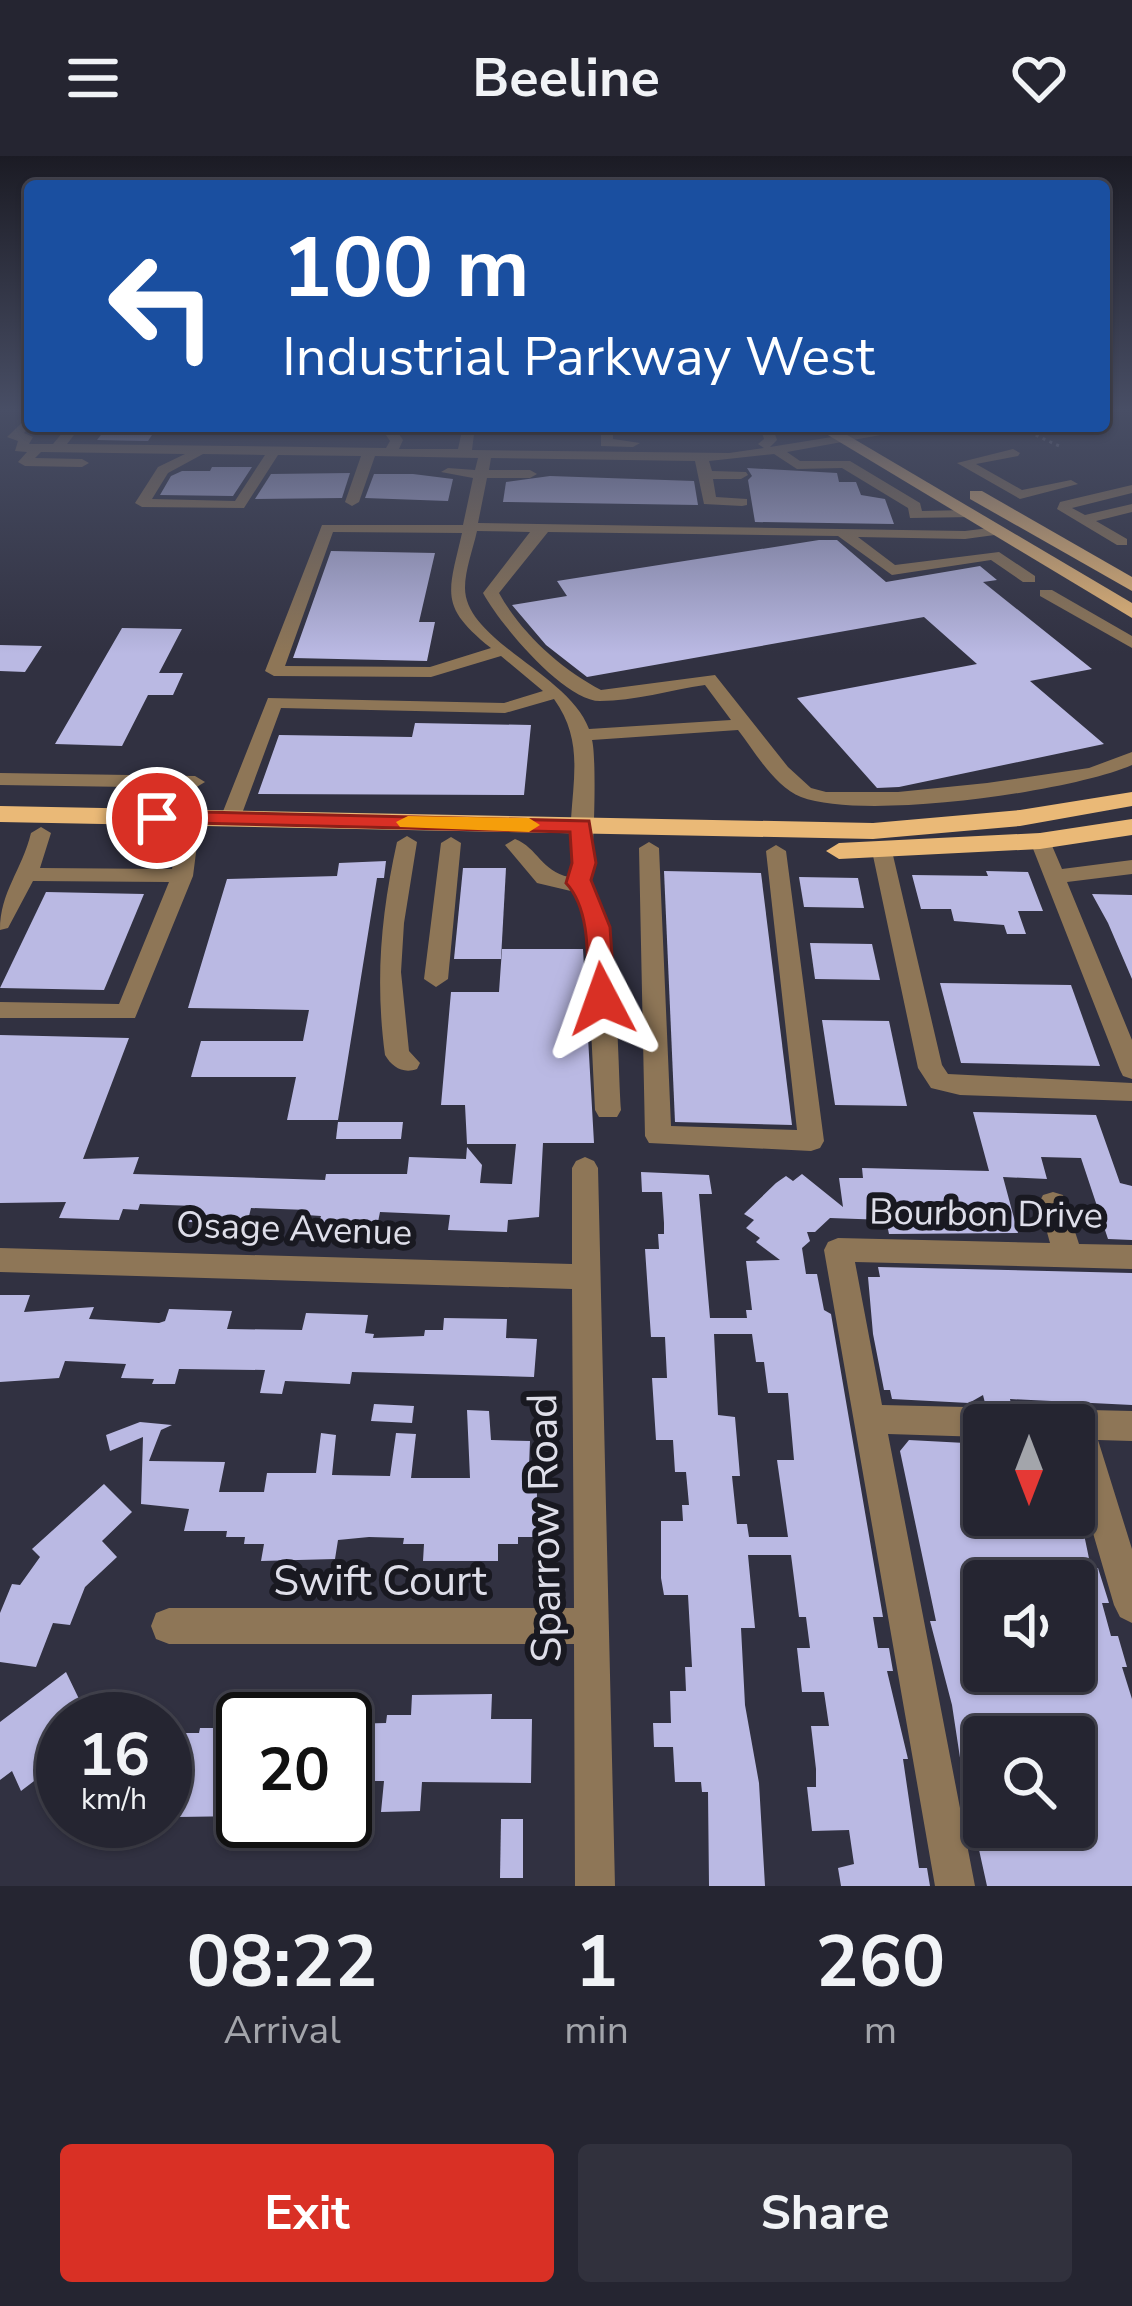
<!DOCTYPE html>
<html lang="en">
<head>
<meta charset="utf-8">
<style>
	:root { --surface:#252531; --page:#31313d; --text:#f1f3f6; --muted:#a3a5ab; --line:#42424d; --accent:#d93025 }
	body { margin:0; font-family:"Nunito Sans",sans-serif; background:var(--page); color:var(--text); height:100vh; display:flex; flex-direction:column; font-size:45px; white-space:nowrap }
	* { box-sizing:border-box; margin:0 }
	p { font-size:39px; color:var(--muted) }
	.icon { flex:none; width:66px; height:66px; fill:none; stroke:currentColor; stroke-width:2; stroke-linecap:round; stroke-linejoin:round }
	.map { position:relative; height:1730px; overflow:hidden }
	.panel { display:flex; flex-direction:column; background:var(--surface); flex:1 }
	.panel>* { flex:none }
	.hud { position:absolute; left:24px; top:24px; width:1086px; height:252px; border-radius:12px; box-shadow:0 3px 9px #0004,0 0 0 3px var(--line); background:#1a4fa0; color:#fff; overflow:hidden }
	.needle { width:78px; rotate:180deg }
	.controls { position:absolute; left:963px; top:1248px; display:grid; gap:24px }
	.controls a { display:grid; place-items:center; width:132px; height:132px; border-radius:12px; background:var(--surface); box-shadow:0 3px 9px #0004,0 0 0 3px var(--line); font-size:60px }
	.speed { position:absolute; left:36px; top:1536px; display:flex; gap:24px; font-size:60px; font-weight:700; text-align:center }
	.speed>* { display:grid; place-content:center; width:156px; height:156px; border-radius:50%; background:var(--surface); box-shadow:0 3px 9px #0004,0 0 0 3px var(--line); line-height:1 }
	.speed small { font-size:30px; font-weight:400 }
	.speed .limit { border:6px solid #111; border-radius:18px; background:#fff; color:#111 }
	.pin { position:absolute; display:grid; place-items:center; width:102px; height:102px; color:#fff; margin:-51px; border:6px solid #fff; border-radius:50%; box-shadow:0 3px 12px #0007 }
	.me { position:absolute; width:132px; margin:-66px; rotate:356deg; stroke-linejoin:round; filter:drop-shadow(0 0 9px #0008) }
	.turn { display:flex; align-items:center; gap:42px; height:252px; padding:0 60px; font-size:54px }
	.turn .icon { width:156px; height:156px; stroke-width:2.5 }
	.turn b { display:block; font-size:84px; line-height:102px }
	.eta { display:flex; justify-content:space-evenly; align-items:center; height:204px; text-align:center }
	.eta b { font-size:72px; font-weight:700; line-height:84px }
	.action { display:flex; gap:24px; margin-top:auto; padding:24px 60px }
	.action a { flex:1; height:138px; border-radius:12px; background:var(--accent); color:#fff; font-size:48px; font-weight:700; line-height:138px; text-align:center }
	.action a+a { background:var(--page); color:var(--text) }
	header { display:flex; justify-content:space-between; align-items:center; height:156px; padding:0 60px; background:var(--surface); font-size:54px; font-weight:700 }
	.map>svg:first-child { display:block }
	.building { fill:#bab9e3; fill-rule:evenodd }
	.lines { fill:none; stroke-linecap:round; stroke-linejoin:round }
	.path { stroke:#80808d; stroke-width:3; stroke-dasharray:3 4.5; stroke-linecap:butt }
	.minor { fill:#8e7657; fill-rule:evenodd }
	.major { fill:#eab977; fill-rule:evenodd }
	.route { fill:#d93025; stroke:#8d1f18; stroke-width:3 }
	.slow { fill:#f59e0b }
	.labels { text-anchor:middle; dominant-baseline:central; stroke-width:12; stroke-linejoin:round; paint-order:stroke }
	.street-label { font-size:36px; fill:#dedee9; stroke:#191921 }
	.near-street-label { font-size:42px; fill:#dedee9; stroke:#191921 }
</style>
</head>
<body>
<header><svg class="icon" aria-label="menu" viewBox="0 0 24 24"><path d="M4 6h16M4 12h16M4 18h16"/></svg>Beeline<svg class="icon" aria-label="heart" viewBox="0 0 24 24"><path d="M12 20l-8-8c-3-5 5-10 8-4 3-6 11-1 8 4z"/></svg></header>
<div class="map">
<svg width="1132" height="1730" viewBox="0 0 1132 1730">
	<rect width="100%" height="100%" fill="#313141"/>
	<!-- building -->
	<g class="building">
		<polygon points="108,270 158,270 148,285 97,284"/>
		<polygon points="212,311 252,311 233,340 160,339 171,320 182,315 210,315"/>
		<polygon points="747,312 837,317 839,326 856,326 861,339 885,343 894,368 755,366 748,324 752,320"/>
		<polygon points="350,317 342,342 255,343 271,318"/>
		<polygon points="374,318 413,318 453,323 448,345 365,342"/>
		<polygon points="550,320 694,325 698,349 503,346 506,326"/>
		<polygon points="819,384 837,384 886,426 980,410 997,424 983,426 1092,513 1030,525 1104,588 899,631 877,632 797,542 977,508 924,461 587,521 546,489 512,449 567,440 557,425"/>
		<polygon points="331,395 435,397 419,466 435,466 427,505 293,502"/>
		<polygon points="122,472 182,473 159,517 183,517 173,539 148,539 122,590 55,588"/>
		<polygon points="0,489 42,490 25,516 0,515"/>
		<polygon points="415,567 531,569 524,639 258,638 279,579 412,581"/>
		<polygon points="386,705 384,722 377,722 338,964 287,964 296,921 191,921 201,885 303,885 309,854 188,852 227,723 337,720 339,707"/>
		<polygon points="463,712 506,712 501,803 454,803"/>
		<polygon points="664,715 761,717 792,969 675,966"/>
		<polygon points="986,715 1028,716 1043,755 1018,755 1026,778 1007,778 1004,769 954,765 951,753 921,753 912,719 988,720"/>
		<polygon points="799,721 858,722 864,752 804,751"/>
		<polygon points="46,736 144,738 104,834 0,832"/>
		<polygon points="1092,738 1132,739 1132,823 1108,767"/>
		<polygon points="810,787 872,788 880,824 815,823"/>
		<polygon points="502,793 583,793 594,987 543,987 539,1061 508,1064 507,1076 448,1074 450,1059 380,1056 377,1071 364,1072 318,1070 321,1060 306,1059 307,1054 251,1052 247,1068 189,1066 194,1050 140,1048 138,1054 123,1053 119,1064 59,1062 66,1046 0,1047 0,879 129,882 83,1003 139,1001 133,1018 325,1024 326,1018 407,1018 409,1001 466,1003 467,991 482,1009 480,1027 512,1028 516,988 467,988 465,949 441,949 451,836 499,836"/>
		<polygon points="940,827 1071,829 1100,910 961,907"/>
		<polygon points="822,864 889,865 907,950 835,949"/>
		<path d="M973,956l123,3 24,68 12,3v54l-24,-1 -27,-81 -40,-1 6,22 -44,-2 15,56 -129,1 -3,-14 -56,-2 -15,14h-8l3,9 -8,7 4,26h11l7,36 7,4 52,303h-10l5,31h11l4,23h-6l21,88h-5l16,109h8l3,18h-89l-3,-18 16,-4 -5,-34 -37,1 -5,-44h9v-18l-5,-43h18l-5,-34h-22l-5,-44h13l-4,-31h-7l-8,-62h-43l7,73h-14l4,77 14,78 6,103h-56l-1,-94h-6l-1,-10h-26l-2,-35h-19l-1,-24h18l-1,-32h16l-1,-24h7l-4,-72h-24l-3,-17v-57h22l-1,-16h7l-3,-33h-11l-2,-32h-17l-4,-62h15l-2,-41h-14l-6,-88h14l-1,-15h6v-11l-2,-31h-20l-1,-20 68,3 3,19h-13l11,124h37l-1,-8h6l-6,-49 34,-1 -24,-18 4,-4 -14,-10 8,-8 -10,-6 32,-31 10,-7 7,5 9,-7 41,33 -4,-29h24l-1,-10 127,3zM714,1178h38l4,28h8l4,31h20l6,67h-17l11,77h-39l-2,-13h-10l-5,-48h8l-5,-59 -17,-2z"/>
		<polygon points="338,966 403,966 401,983 336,983"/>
		<polygon points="878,1111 1132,1117 1132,1249 1010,1243 1011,1248 985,1247 983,1239 969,1247 892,1243 890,1234 884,1234 873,1178 868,1121 880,1121"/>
		<polygon points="0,1139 30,1139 24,1156 94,1151 89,1163 159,1167 165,1165 169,1153 232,1155 227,1173 302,1174 306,1157 368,1159 365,1177 374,1178 373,1182 424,1180 425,1174 443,1174 444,1162 507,1163 506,1182 537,1183 534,1221 352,1216 350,1228 285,1225 282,1238 260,1237 265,1214 179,1213 175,1228 152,1228 154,1223 121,1222 126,1208 65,1205 59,1222 0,1226"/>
		<polygon points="374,1248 414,1250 412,1267 371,1265"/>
		<polygon points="467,1254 489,1255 491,1284 530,1285 528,1335 537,1336 536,1381 518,1381 518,1388 498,1388 498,1405 423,1405 424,1388 403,1388 404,1382 369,1381 338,1384 335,1403 261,1405 264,1388 244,1388 245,1381 226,1381 227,1375 184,1375 189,1353 141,1348 143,1281 110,1295 106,1279 140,1266 172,1269 161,1274 149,1305 225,1306 219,1336 264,1336 267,1317 316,1317 321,1277 336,1279 332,1319 390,1320 396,1277 416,1278 411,1322 470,1322"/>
		<path d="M909,1284l75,4v71h96l11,53h7l11,35h-7l9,33h7l9,31h-5l10,32v187h-145l-13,-59h100v-90h-20l-2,-7h-32l1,7h-37v80h-15l-17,-112 -22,-84h6l-36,-170zM984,1425h90v90h-41l3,13h-41l-2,-5h-9z"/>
		<polygon points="104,1328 132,1356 102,1385 117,1401 85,1431 70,1469 53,1467 36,1511 0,1506 0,1457 12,1428 20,1429 40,1401 32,1393"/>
		<polygon points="66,1516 80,1545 61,1558 63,1630 56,1638 38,1622 21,1635 12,1615 0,1624 0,1566"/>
		<polygon points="492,1538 491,1563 532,1563 531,1627 422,1626 420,1655 381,1656 384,1625 345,1625 345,1568 386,1567 387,1559 411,1559 412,1539"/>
		<polygon points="316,1540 314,1563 236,1563 239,1541"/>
		<polygon points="214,1564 243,1564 243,1660 178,1661 186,1619 165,1619 165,1577 199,1577 200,1572 213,1572"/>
		<polygon points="501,1663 523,1663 523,1722 500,1722"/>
	</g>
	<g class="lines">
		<!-- path -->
		<polyline class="path" points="1029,276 1059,290"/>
		<!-- minor -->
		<g class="minor">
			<path d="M30,259v11l-6,7 9,4 -4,7h24l15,-18h13l-14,18 319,4 4,-7 -4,-6 3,-9h12l-2,8 4,6 -4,9h59l5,-23h12l-3,24 257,3 35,-5 -6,-4 6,-5 -4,-13h12l5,14 -7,7 130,-21h30l-143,26 13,9h50l70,42 2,8 45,-1 5,1v6l-62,1 -2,-10 -66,-40 -45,1 -23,-15 -65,7 3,10 34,1 2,3 -7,4h-28l3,18 31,2v6l-5,1 -38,-2 -9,-43 -204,-3 -2,12h41l7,4 -7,4h-43l-9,45 487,8 32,-4 7,4 -2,3 -37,5 -107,-2 37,28 104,-13 36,24v6h-12l-32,-22 -99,15 -54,-39 -290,-4 -49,61c22,40 62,76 102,97l114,-15 73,92 23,21 15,4h72l89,-9 102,-15 43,-16v13c-62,27 -268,56 -331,32 -26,-10 -46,-45 -63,-67l-146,10c5,18 2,123 -3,142 30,33 28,178 32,228l-4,7h-18l-4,-7 -9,-183 -11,-35 -38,-9 -32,-38 10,-6c23,9 26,32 54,38 6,-20 1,-38 2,-58 3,-45 11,-81 -17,-120l-49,14 -224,-5 -41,111 -10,6 -10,-6 48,-121 236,5 39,-12 -42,-35 -70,21 -157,-1 -9,-5 57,-146h141l10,-47 -32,-6 7,-4 27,2 3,-12 -103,-2 -16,46 -7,4 -7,-4 16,-46 -83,-1 -34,53 -102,-1 -7,-4 23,-36 27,-13 -144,-2 -6,6 47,1 7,4 -7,4 -57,-1 -7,-4 9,-10 -12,-1 3,-10 -11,-4zM203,298l62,1 -30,46 -83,-2 16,-26zM477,375l53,1 -47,61c16,30 81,108 117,108 34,0 71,-11 105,-16l26,35 -142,9c-20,-55 -124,-88 -124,-141 0,-18 8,-39 12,-57zM333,376l129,1c-14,61 -23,73 29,115l-61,19 -145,-1z"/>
			<polygon points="1104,265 1109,267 1109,273 1100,272"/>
			<polygon points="601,270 613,270 613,283 640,287 633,291 601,290"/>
			<polygon points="1013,293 1020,297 1018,300 976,308 1022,334 1071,324 1078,328 1020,343 957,307"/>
			<polygon points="1132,329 1132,337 1072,352 1085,359 1132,348 1132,356 1096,365 1127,383 1127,389 1117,389 1057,353 1060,346"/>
			<polygon points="1040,434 1052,434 1132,480 1132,492 1040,440"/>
			<polygon points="0,617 195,620 205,626 195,632 0,629"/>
			<path d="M41,671l10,6 -11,35 132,1 9,-36 7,-2 10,6 -5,39 -58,142h-135v-16l119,2 50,-122 -136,-1 -25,47 -8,2c0,-38 22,-60 31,-97z"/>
			<polygon points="1040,679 1050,685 1062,713 1132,704 1132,718 1067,726 1132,884 1132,923 1123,920 1120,914 1030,685"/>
			<path d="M407,680l10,6 -13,81 -3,49 8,79 11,12 -3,6c-14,5 -25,-2 -32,-14 -10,-74 -4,-141 12,-213z"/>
			<polygon points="451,681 461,687 448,823 436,831 424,823 441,687"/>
			<polygon points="649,686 659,692 671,970 797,974 766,695 776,689 786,695 824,985 820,992 811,995 649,987 645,980 639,692"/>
			<polygon points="882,689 892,695 942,909 948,918 1132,927 1132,945 960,939 931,932 918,912 872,695"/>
			<polygon points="585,1001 594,1005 598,1012 615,1730 575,1730 574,1488 169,1488 156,1483 151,1470 156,1457 169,1452 574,1452 572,1133 0,1116 0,1092 572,1108 572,1012 576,1005"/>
			<polygon points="1053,1036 1063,1039 1079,1088 1132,1089 1132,1113 855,1106 882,1249 1132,1255 1132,1285 1098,1284 1132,1393 1132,1467 1120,1461 1114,1449 1074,1312 1074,1269 984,1269 984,1281 888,1278 975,1730 935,1730 824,1094 828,1086 838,1082 1050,1087 1039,1047 1043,1039"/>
		</g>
		<!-- major -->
		<g class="major">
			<polygon points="813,270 832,270 1132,447 1132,462"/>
			<polygon points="970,335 982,335 1132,421 1132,435 970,343"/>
			<polygon points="1132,636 1132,650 1020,670 873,683 0,666 0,650 873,667 1020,654"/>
			<polygon points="1132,663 1132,679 1040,693 839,703 826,695 839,687 1040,677"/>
		</g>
	</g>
	<!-- sky -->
	<linearGradient id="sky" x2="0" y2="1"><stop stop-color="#1b1b24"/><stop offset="0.51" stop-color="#484e65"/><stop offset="1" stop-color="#484e65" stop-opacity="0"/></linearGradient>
	<rect width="1132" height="498" fill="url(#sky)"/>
	<!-- route -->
	<path class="route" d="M157,655l432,10 7,42 -5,17 19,47 5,72 -13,10 -14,-10c-1,-36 4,-88 -22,-116l6,-20 -2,-31 -421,-10v-9z"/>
	<!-- slow -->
	<polygon class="slow" points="408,660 529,662 540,669 529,676 400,671 396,666"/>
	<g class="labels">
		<!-- street labels -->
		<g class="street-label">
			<text transform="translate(986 1058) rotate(1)">Bourbon Drive</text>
			<text transform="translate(294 1073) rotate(2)">Osage Avenue</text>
		</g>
		<!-- near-street labels -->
		<g class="near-street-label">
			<text transform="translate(545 1372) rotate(-91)">Sparrow Road</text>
			<text x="380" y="1425">Swift Court</text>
		</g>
	</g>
</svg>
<div class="controls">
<a><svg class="needle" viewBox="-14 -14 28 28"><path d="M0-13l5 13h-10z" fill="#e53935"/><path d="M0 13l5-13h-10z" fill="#a3a5ab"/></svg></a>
<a><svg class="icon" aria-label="sound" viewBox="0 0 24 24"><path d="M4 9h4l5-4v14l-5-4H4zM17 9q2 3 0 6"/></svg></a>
<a><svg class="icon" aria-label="search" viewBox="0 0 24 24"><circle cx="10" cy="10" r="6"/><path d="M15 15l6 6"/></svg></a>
</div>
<div class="speed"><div>16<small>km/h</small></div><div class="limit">20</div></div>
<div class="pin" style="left:157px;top:662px;background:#d93025"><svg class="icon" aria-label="arrive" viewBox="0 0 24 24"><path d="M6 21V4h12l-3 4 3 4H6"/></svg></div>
<svg class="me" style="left:602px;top:843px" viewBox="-20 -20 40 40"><path d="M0-17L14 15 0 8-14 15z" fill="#d93025" stroke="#fff" stroke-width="4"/></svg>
<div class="hud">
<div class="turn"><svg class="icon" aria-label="left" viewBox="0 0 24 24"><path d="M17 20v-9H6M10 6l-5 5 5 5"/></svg><div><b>100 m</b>Industrial Parkway West</div></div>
</div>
</div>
<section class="panel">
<div class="eta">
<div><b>08:22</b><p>Arrival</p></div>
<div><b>1</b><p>min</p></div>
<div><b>260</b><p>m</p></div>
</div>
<div class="action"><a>Exit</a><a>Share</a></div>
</section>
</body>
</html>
